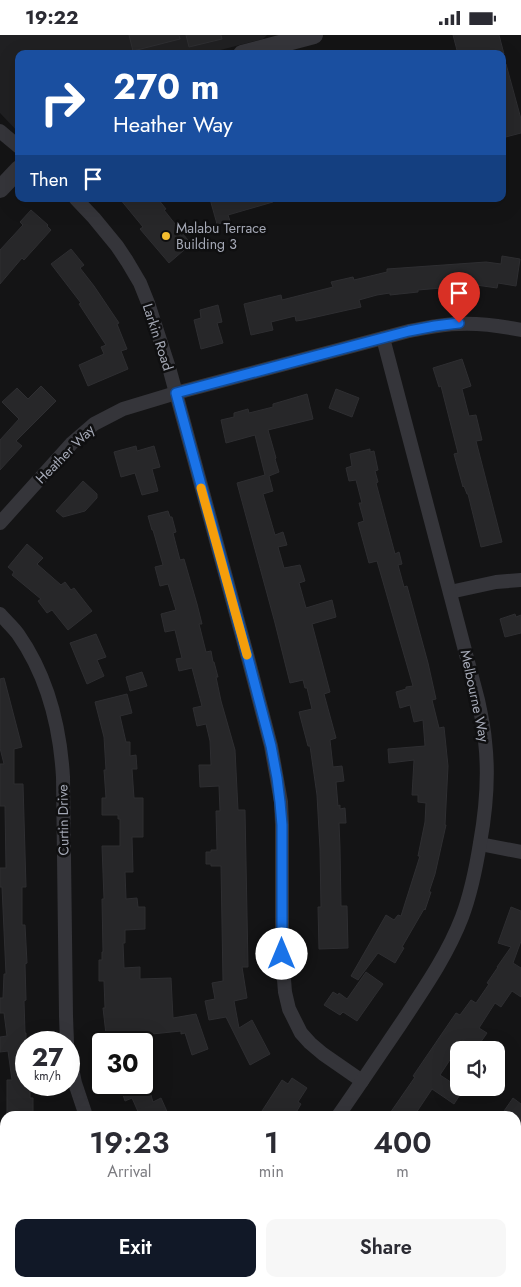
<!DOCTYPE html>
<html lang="en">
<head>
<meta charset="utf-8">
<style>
	:root { --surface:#fff; --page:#f7f7f7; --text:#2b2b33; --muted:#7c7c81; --accent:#111827 }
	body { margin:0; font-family:Jost,sans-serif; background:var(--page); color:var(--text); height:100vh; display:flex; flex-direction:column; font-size:19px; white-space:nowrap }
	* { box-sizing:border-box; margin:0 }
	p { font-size:16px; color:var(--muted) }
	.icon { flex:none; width:28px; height:28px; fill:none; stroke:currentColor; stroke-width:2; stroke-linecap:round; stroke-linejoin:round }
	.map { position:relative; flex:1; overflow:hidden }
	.sheet { position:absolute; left:0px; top:1076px; width:521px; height:176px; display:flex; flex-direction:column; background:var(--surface); border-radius:15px 15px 0 0; box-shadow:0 5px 20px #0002 }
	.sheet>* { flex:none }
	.banner { position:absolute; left:15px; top:15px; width:491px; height:152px; border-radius:10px; box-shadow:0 5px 20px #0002; background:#1a4fa0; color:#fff; overflow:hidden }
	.fabs { position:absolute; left:450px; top:1006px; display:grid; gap:10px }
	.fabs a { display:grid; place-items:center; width:55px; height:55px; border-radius:10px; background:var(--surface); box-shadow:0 5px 20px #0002; font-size:25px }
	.speed { position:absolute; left:15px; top:996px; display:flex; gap:10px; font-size:25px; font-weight:700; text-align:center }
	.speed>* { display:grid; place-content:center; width:65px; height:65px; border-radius:50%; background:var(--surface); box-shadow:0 5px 20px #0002; line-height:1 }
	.speed small { font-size:12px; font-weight:400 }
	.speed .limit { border:2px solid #111; border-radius:8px; background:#fff; color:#111 }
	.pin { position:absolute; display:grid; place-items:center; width:42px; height:42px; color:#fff; margin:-51px -21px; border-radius:50% 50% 50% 0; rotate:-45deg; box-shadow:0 0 5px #0007 }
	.pin .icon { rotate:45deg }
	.me { position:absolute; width:55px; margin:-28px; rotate:0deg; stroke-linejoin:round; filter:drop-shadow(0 0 4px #0008) }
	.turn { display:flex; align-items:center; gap:18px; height:105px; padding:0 15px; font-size:22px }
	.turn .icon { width:65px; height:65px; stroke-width:2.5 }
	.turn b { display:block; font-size:35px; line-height:42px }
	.then { display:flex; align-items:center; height:48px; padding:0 15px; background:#0003; gap:10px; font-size:19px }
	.eta { display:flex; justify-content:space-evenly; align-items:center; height:85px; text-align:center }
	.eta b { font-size:30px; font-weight:600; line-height:35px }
	.cta { display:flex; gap:10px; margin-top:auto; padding:10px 15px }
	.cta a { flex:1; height:58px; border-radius:10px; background:var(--accent); color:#fff; font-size:20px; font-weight:600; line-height:58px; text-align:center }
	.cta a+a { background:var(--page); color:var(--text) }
	.status { display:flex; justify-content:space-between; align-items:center; height:35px; padding:0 25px; background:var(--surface); direction:ltr }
	.status svg { height:14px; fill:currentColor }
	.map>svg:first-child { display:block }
	.built { fill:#202022 }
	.building { fill:#272729; stroke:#2e2e31 }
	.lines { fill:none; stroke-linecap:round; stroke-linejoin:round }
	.minor { stroke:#35353a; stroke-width:14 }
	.tertiary { stroke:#35353a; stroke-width:18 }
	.route-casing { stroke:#114b97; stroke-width:12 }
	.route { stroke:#1a73e8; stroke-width:9 }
	.slow { stroke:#f59e0b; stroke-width:9 }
	.poi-dot { fill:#f3bc2e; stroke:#0f0f10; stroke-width:2 }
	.labels { text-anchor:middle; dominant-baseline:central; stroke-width:5; stroke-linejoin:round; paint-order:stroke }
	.poi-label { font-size:14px; fill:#a5a9b6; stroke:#0f0f10; text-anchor:start }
	.street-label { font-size:14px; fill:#a5a9b6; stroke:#0f0f10 }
</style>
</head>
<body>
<div class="status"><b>19:22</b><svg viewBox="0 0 49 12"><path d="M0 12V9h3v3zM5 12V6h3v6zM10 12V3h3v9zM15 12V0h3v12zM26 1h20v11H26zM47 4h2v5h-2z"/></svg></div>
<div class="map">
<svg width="521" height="1252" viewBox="0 0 521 1252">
	<rect width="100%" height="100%" fill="#141415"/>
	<!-- built -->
	<polygon class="built" points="0,0 267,0 263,4 205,19 19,19 19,98 0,78"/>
	<!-- building -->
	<g class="building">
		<polygon points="129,0 179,0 180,4 133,16"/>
		<polygon points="186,0 221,0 222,4 189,12"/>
		<polygon points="453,0 499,0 504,19 458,19"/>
		<polygon points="502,29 506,29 521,84 521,98 502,103"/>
		<polygon points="120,164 158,164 166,174 164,175 191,209 169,228 140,194 143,192"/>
		<polygon points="210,164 273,164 273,167 228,180 230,186 217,189"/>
		<polygon points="31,175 48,190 47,191 51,195 24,225 22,223 0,249 0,215 23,190 20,187"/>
		<polygon points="71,214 84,230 80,233 94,251 119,288 117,289 127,314 121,316 128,334 88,351 79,330 104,319 101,312 106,310 79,269 81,268 51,229"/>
		<polygon points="502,221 520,224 516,251 498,248 497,253 476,250 418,255 418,257 390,260 390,258 377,260 359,265 361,272 303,285 296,286 295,281 271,287 273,295 251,300 244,269 281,260 282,265 333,252 331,247 353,242 354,245 387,237 387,234 486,227 501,229"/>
		<polygon points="218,270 222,287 217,288 223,308 201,314 194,285 201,283 200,275"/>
		<polygon points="462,324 471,351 462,354 469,381 476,380 482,405 476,406 502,507 481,512 468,459 467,459 464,451 463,452 454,419 458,418 441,351 439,352 433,333"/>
		<polygon points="41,351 56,366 16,406 22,411 0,435 0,405 19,384 2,367 17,353 28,364"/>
		<polygon points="336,354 359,363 352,382 329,373"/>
		<polygon points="307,359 313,384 268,395 276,423 275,424 279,437 269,441 273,456 263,459 275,500 283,497 287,510 278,512 284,533 300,530 305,546 299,548 306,573 332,565 336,582 312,589 330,657 324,659 336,703 330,705 333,732 342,731 344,746 336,747 338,771 340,770 340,774 345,773 346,788 339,788 340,813 341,871 347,871 348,913 319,914 318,872 321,872 320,814 317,760 310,711 308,711 299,677 312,674 307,653 305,653 303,645 290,648 275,588 237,448 265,440 255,400 226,408 221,385 234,382 234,378 248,374 249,378 273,372 273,369"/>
		<polygon points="136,411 137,416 154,411 160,432 152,434 158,456 142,460 135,438 121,442 114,417"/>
		<polygon points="370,414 370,417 374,416 378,435 375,436 378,447 376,448 395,519 399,517 402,529 398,530 404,552 407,551 428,628 436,664 432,665 439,693 444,692 448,731 445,790 446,790 435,839 429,857 431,857 425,875 424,874 402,912 404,913 395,928 378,918 358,945 351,941 386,880 394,885 398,880 401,881 420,821 418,821 425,787 426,768 418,767 418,760 412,760 414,725 389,728 388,714 425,711 423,685 414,687 410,670 400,673 396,657 406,654 406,652 413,651 377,526 369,528 358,488 364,486 359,468 362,468 356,445 349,446 346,433 352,431 350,419"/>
		<polygon points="83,446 97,459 97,463 85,476 63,482 56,476"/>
		<polygon points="168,476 170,482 172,482 176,497 173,498 180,525 184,524 197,569 202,589 199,589 206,617 211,616 213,627 214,627 218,642 216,642 221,666 235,715 238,775 245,775 248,932 242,932 247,963 234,966 239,993 252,985 270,1019 250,1030 226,982 209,985 205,966 215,964 212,948 223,946 221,831 211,831 211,829 206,829 206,817 211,817 211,815 217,815 216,776 220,776 219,751 200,752 199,730 211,730 210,706 206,689 197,691 193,673 202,671 192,633 179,636 176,624 182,623 175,595 165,597 161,579 176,575 168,549 160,551 155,532 163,530 153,495 152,495 148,481"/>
		<polygon points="27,509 43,523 37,529 61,550 65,547 71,555 74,553 92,576 68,595 52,575 47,578 38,566 41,564 12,540 14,537 8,532"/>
		<polygon points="515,579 516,582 521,580 521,598 505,602 500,584"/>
		<polygon points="96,599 106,622 97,625 104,641 87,649 70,608"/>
		<polygon points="142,637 147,651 130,656 126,642"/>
		<polygon points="4,643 22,712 14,714 14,749 23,749 26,852 22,852 22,890 25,890 27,928 25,929 26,965 24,966 25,998 26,998 26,1050 30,1050 30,1063 33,1063 33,1081 7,1081 7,1045 12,1045 8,1016 0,1017 0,1002 7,1001 4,978 0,978 0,963 3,963 4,939 6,939 2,852 0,852 0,833 6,833 5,771 0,771 0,729 4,729 0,713 0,644"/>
		<polygon points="127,659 132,678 120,681 126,707 130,707 130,721 136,720 137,734 132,734 134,763 143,763 143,802 132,802 133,837 125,837 126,864 137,863 138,872 145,872 145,894 125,895 125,908 123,908 124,933 140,932 140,944 171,943 173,983 196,979 208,1014 192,1020 185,998 181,999 181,996 152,999 151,997 144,1000 137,1001 137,1004 129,1008 107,1008 103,973 105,973 104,946 99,946 99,925 102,925 102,917 103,917 102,864 104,864 102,811 120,811 120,784 118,784 118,780 102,780 102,763 106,763 104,735 106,735 104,702 95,667"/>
		<polygon points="511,872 521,876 521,906 513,928 521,933 521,962 512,956 501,972 495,968 479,993 487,998 476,1014 463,1005 440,1040 463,1055 454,1069 432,1054 414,1081 388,1081 415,1042 413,1041 456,978 460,980 471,965 476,968 489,949 487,948 498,932 497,932 511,912 498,908"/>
		<polygon points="366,937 383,949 357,986 343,977 340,980 324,970 333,957 338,960 339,958 347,964"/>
		<polygon points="292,1043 307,1053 298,1067 301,1069 294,1081 271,1081 262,1076 282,1045 288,1049"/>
		<polygon points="120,1050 148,1050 153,1067 161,1063 169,1081 140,1081 132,1063 125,1066"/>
		<polygon points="513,1063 521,1069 521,1088 516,1085 516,1081 511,1081 504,1076"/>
	</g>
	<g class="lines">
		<!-- minor -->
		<g class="minor">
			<polyline points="0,96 19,112"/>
			<polyline points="76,164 94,183 117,211 127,226 140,248 148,268 170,336 248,623 271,711 281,767 282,790 282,919 285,957 289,974 301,998 310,1008 323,1019 362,1046"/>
			<path d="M0,488l72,-80 22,-19 29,-15 53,-16 233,-62c17,-3 33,-7 50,-7 21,-1 42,2 62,6"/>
			<polyline points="450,557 496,547 521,545"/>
			<path d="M0,579c6,7 13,13 18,20 30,43 42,92 45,143l3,239 1,27"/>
			<polyline points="480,809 521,817"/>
			<polyline points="69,1018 75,1048 86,1081"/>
			<path d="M338,1081c21,-30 41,-60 62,-91 23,-35 47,-69 62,-108 9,-24 14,-49 18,-74 6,-33 9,-68 5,-102 -1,-14 -4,-27 -7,-41l-95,-362"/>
			<polyline points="516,1241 521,1234"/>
			<polyline points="221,1252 224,1248"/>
			<polyline points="509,1252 512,1248"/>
		</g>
		<!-- tertiary -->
		<g class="tertiary">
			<polyline points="242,19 314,0"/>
			<polyline points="0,154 19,134"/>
		</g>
	</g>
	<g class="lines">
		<defs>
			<polyline id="route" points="282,919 282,790 280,767 277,743 271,711 248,623 176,358 409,296 435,291 459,288"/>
		</defs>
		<!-- route casing -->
		<use href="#route" class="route-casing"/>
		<!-- route -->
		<use href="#route" class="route"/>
		<!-- slow -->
		<polyline class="slow" points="201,453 247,620"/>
	</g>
	<!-- markers -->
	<circle class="poi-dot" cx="166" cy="201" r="5"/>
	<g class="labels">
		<!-- poi labels -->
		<g class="poi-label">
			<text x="176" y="193">Malabu Terrace<tspan x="176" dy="16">Building 3</tspan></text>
		</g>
		<!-- street labels -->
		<g class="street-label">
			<text transform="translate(158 302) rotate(72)">Larkin Road</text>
			<text transform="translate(65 419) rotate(-45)">Heather Way</text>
			<text transform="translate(475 661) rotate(78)">Melbourne Way</text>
			<text transform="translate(63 785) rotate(-91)">Curtin Drive</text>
		</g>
	</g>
</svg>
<div class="fabs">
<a><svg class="icon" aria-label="sound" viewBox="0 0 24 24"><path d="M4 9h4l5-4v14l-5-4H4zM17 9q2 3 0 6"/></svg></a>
</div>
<div class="speed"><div>27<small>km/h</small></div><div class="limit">30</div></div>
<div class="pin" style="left:459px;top:288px;background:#d93025"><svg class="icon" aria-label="arrive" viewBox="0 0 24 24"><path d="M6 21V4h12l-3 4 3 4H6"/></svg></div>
<svg class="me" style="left:282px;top:919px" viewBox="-20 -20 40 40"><circle r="19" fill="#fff"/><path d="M0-13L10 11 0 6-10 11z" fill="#1a73e8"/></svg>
<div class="banner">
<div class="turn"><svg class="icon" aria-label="right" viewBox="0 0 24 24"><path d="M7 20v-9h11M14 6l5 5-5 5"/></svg><div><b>270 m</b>Heather Way</div></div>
<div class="then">Then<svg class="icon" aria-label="arrive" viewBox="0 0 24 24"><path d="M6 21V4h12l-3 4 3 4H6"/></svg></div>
</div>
<section class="sheet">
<div class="eta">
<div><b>19:23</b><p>Arrival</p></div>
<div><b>1</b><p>min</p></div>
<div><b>400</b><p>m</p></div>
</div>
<div class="cta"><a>Exit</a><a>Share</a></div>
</section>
</div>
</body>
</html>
